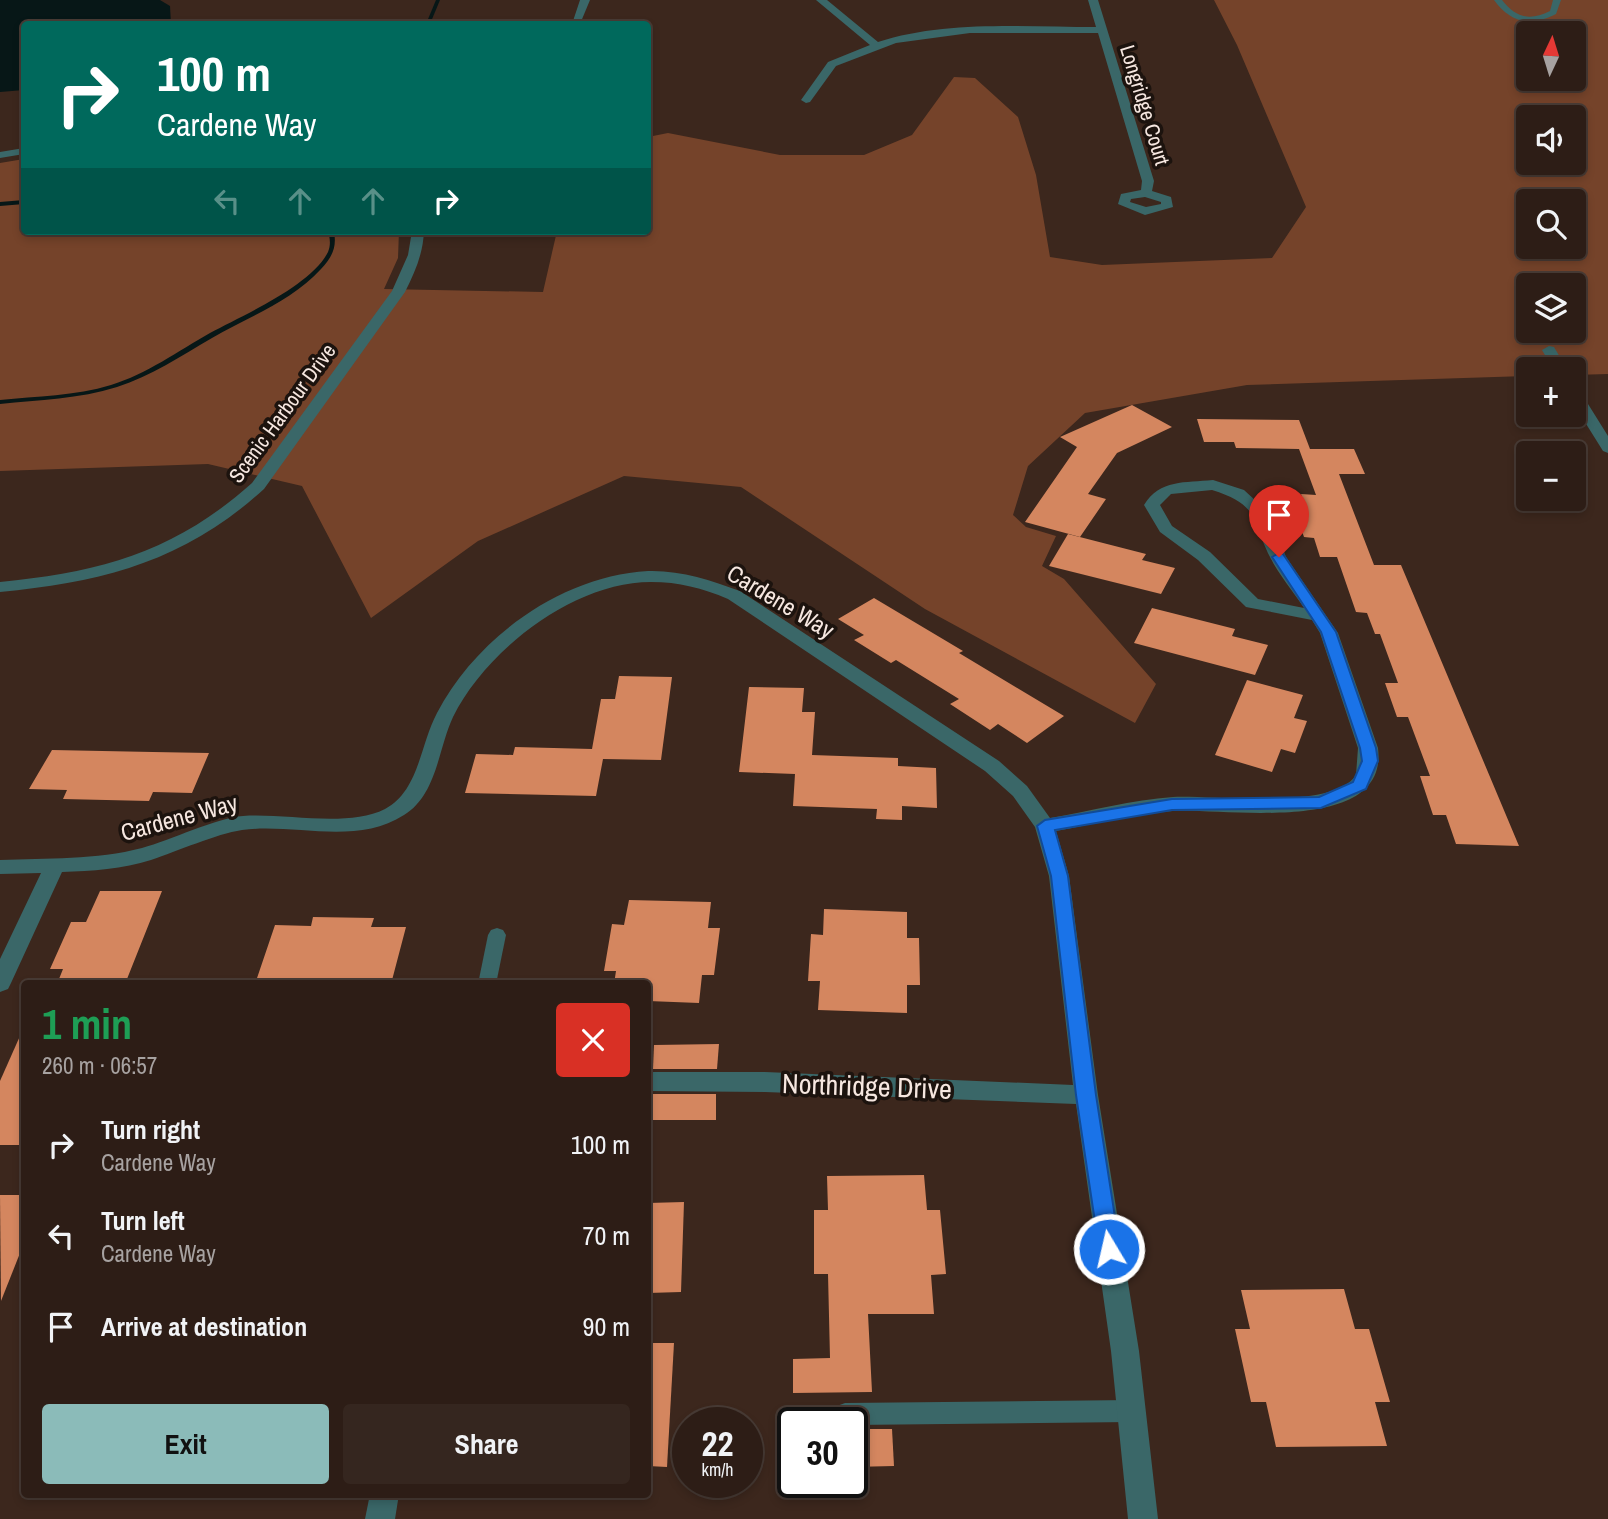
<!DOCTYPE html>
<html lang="en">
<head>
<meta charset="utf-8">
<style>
	:root { --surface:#2d1d16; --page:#35261f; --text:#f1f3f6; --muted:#a7a2a1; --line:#483b35; --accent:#8bbbb9 }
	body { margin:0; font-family:"Archivo Narrow",sans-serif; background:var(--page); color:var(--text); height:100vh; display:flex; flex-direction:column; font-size:26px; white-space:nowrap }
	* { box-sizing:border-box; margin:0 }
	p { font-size:23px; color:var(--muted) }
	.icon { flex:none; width:38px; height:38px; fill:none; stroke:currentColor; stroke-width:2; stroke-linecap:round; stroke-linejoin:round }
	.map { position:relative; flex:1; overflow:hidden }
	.drawer { position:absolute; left:21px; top:980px; width:630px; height:518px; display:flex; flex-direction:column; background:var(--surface); border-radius:7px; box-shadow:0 4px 10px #0003,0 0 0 2px var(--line) }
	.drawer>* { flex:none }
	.guide { position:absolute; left:21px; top:21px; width:630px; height:214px; border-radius:7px; box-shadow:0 4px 10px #0003,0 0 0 2px var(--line); background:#00695c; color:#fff; overflow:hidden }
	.needle { width:46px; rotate:4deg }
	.fabs { position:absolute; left:1516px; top:21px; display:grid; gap:14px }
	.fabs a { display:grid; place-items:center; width:70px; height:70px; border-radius:7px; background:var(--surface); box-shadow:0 4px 10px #0003,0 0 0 2px var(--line); font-size:35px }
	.speed { position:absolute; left:672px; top:1407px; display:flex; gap:14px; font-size:35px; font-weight:700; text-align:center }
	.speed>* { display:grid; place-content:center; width:91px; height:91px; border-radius:50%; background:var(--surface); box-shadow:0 4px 10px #0003,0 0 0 2px var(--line); line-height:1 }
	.speed small { font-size:18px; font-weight:400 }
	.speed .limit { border:4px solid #111; border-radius:10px; background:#fff; color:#111 }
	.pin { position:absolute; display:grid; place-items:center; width:60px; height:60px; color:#fff; margin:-72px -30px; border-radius:50% 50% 50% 0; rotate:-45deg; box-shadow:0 0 7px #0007 }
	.pin .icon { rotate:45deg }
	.me { position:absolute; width:77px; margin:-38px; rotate:351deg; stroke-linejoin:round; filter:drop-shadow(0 0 5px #0008) }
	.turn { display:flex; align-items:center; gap:24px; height:147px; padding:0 21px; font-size:32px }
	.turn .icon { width:91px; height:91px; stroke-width:2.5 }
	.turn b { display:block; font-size:49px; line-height:60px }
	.lanes { display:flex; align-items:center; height:66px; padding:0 21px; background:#0003; justify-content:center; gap:35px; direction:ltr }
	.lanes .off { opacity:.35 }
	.round { display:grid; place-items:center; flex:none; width:74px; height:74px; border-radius:7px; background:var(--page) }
	.headline { display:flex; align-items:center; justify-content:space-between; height:119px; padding:0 21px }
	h1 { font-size:42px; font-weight:700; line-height:52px; color:#1e9e55 }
	.primary-button { display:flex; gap:14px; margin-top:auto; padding:14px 21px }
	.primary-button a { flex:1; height:80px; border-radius:7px; background:var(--accent); color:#111; font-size:28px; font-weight:700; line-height:80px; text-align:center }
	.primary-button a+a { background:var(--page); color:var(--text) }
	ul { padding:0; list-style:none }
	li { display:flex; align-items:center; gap:21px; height:91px; padding:0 21px }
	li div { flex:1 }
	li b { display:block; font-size:26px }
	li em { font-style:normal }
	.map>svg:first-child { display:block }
	.green { fill:#75432a; fill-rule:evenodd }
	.water { fill:#071717 }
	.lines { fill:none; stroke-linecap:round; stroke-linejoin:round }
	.stream { fill:#071717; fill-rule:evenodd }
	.building { fill:#d4865f }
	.service { fill:#3a6768; fill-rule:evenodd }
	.minor { fill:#3a6768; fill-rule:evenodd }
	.route { fill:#1a73e8; stroke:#114b97; stroke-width:2 }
	.labels { text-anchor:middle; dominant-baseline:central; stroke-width:7; stroke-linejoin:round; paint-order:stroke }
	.far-street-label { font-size:21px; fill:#f6e7e0; stroke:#1c130e }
	.street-label { font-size:24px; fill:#f6e7e0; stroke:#1c130e }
	.near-street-label { font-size:28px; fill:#f6e7e0; stroke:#1c130e }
</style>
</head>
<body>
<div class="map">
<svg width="1608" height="1519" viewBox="0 0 1608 1519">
	<rect width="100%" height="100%" fill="#3c271d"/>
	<!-- green -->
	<path class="green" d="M1214,0h394v374l-35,1v-6h-45v7l-281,9 -162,28 -57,53 -15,49 13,12 30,9 -14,30 22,13 92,105 -21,39 -210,-114 -184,-122 -117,-11 -146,65 -107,77 -69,-132 -94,-22 -208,7v-308l24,-4v72h375l-1,27 -14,31 159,3 14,-61h91v-94l20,-4 112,22h84l48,-20 42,-58 21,1 43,39 18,58 14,82 52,8 170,-7 34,-51 -69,-162zM1528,33h45v46h-45zM1528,117h45v46h-45zM1528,201h45v46h-45zM1528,285h45v46h-45z"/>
	<!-- water -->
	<polygon class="water" points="0,0 160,0 170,6 171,24 24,24 24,90 0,92"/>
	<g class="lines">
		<!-- stream -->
		<g class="stream">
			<polygon points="436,0 440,0 430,24 426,24"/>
			<polygon points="24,200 24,204 0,206 0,202"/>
			<path d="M328,231h6c3,17 -2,26 -13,38 -29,32 -73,48 -109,69 -31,18 -61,38 -95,49 -38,12 -78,13 -117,17v-4c37,-4 75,-4 111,-15 36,-11 67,-34 99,-52 33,-18 101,-47 118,-81 3,-7 2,-14 0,-21z"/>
		</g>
	</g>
	<!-- building -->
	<g class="building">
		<polygon points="1132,405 1172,427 1117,453 1088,494 1106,499 1080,537 1025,522 1077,447 1060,437"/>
		<polygon points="1197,419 1299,420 1310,449 1354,449 1365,474 1339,474 1374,565 1401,565 1519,846 1456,844 1446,815 1433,815 1420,776 1430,776 1408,717 1397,717 1385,683 1398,683 1380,634 1375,634 1367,613 1356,612 1337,557 1320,557 1314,538 1304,537 1295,512 1307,512 1301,494 1316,495 1299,449 1236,448 1234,442 1204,442"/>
		<polygon points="1068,534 1146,554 1142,560 1175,568 1161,594 1049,566"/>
		<polygon points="874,598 963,651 959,653 1064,716 1027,743 998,724 990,730 950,704 959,699 896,660 891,663 854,640 864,635 838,619"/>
		<polygon points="1152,608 1235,629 1232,636 1268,645 1255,675 1134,643"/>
		<polygon points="619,676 672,677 661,760 603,759 596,796 465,793 476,754 513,755 515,747 592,749 601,699 615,699"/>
		<polygon points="1247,680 1303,695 1294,718 1307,721 1295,753 1281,749 1272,772 1215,755"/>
		<polygon points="749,687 804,688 802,712 815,712 812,755 898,758 898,766 936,768 937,808 902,806 902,820 876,819 877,809 793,806 795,774 739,772"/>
		<polygon points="52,750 153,752 209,753 192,793 153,792 149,801 63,799 67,790 29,789"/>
		<polygon points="100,891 162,891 125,984 57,984 63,969 50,969 71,922 86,922"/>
		<polygon points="629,900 711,902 708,928 720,928 714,975 702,975 699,1003 648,1001 648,984 614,984 616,971 604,971 612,924 624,925"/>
		<polygon points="824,909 907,912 907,938 919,938 920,985 907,985 907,1013 818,1010 820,981 808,981 811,934 823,935"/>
		<polygon points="313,917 374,918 371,927 406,927 391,984 255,984 275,925 311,926"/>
		<polygon points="24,1027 24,1145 0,1145 0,1081"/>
		<polygon points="719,1044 717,1069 653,1069 654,1045"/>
		<rect x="648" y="1094" width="68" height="26"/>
		<polygon points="924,1175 927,1210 940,1210 946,1274 931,1275 934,1314 868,1314 872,1392 793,1393 793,1359 830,1358 828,1274 814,1274 814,1210 828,1210 827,1176"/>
		<polygon points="0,1195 24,1195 24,1243 1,1301"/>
		<polygon points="684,1202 681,1292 648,1293 648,1203"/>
		<polygon points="1344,1289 1355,1329 1369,1329 1390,1402 1375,1402 1387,1446 1276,1447 1266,1402 1251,1402 1235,1329 1250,1329 1241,1290"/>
		<polygon points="648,1343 674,1343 667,1467 648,1466"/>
		<polygon points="852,1429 892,1429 894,1466 852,1467"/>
	</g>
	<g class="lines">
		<!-- service -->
		<g class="service">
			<path d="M1494,0h8c14,18 28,21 48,11l3,-11h8l-5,14c-26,13 -45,9 -62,-14z"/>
			<polygon points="497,928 503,930 506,935 496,984 478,984 488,935 491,930"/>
			<polygon points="1132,1400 1140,1403 1143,1411 1140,1419 1132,1422 852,1425 852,1423 837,1422 834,1414 837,1406 845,1403"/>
		</g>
		<!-- minor -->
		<g class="minor">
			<polygon points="580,0 590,0 580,24 572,24"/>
			<path d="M816,0h11l51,42c66,-22 149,-15 218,-15l-8,-27h10l56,181 -2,10 19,6 2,10 -28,8 -27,-11 3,-10 20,-4 1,-9 -44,-148h-128l-74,10 -60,23 -26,36 -4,1 -5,-3 27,-38 42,-17zM1145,197l16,5v2l-15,3 -16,-5 1,-3z"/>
			<polygon points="24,148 24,154 0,158 0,152"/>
			<path d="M412,231h12c-1,23 -9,41 -19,61l-141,197c-79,72 -160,93 -264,103v-10c101,-10 175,-30 252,-99l140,-192 16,-36z"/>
			<polygon points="1549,346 1554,347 1567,369 1553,369 1542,350"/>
			<polygon points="1573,387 1578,388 1608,436 1608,453 1603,451 1573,403"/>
			<path d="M1213,480l31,10 26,24 16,43 52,76 40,115c11,88 -153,60 -205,63 -39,2 -78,13 -117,20l13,45 29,219 41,256 19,168h-30l-17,-168 -35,-247 -311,-12 -117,-1v-19h117l308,13 -24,-209 -14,-49 -22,-31 -28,-25 -257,-172c-26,-11 -49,-17 -77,-17 -77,0 -165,68 -198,135 -15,32 -16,78 -49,98 -48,31 -109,8 -162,15 -26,4 -64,21 -91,30 -28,9 -59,11 -89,12l-51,111 -3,6 -8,3v-33l41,-86 -41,1v-14c47,-2 96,0 142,-12 29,-8 74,-30 101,-32 43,-3 104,12 142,-7 34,-18 35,-64 52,-96 39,-75 124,-137 211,-142 32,-1 62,9 92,20l259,170 28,25 23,32c41,-7 82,-18 123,-21 40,-2 160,14 183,-22l2,-27 -38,-115 -8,-13 -66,-13 -48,-47 -38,-28 -16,-27c16,-26 41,-22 69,-25zM1212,490c48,15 39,29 58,67 9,18 23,34 34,51l-46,-9 -48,-47 -38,-26 -12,-21 11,-11z"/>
			<polygon points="370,1494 399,1494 395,1519 365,1519"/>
		</g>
	</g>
	<!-- route -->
	<polygon class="route" points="1279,553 1283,554 1336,632 1376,748 1378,761 1366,789 1321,808 1172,810 1055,830 1068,876 1096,1095 1120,1249 1117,1256 1109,1258 1102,1256 1099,1249 1076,1095 1051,876 1037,826 1045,820 1172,799 1319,797 1353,782 1362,761 1360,748 1321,632 1272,557"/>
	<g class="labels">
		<!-- far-street labels -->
		<g class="far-street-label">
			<text transform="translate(1145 105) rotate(73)">Longridge Court</text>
			<text transform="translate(282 413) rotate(-54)">Scenic Harbour Drive</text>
		</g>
		<!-- street labels -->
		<g class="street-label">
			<text transform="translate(781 601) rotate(31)">Cardene Way</text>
			<text transform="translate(179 817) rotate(-15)">Cardene Way</text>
		</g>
		<!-- near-street labels -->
		<g class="near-street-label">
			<text transform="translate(867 1086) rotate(2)">Northridge Drive</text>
		</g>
	</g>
</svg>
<div class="fabs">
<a><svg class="needle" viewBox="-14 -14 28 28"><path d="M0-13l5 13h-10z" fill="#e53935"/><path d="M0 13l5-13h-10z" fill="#a7a2a1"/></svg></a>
<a><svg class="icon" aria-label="sound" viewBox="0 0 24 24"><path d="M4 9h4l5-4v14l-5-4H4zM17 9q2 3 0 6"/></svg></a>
<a><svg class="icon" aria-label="search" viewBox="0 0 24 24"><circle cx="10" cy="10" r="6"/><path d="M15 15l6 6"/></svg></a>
<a><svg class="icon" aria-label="layers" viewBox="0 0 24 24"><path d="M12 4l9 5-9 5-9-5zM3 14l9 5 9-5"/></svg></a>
<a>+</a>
<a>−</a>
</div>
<div class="speed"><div>22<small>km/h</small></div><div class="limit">30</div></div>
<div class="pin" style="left:1279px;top:557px;background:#d93025"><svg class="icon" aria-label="arrive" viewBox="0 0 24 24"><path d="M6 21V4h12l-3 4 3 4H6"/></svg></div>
<svg class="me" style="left:1109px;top:1249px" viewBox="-20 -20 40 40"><circle r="17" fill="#1a73e8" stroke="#fff" stroke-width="3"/><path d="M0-11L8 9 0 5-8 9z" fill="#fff"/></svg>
<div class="guide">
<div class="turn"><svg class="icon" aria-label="right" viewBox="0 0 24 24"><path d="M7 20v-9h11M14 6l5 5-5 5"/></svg><div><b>100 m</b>Cardene Way</div></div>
<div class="lanes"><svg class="icon off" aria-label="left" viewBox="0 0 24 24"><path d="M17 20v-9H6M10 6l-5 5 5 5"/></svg><svg class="icon off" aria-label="ahead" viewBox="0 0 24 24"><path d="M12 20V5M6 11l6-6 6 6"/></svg><svg class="icon off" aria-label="ahead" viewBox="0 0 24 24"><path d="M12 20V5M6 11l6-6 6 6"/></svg><svg class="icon" aria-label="right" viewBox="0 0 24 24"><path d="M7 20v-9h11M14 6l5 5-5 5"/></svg></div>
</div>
<section class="drawer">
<div class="headline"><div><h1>1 min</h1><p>260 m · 06:57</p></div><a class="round" style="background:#d93025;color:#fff"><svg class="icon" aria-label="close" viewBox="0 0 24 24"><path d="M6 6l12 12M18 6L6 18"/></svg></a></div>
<ul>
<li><svg class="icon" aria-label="right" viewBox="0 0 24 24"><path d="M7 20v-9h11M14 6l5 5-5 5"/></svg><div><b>Turn right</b><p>Cardene Way</p></div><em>100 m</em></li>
<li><svg class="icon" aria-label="left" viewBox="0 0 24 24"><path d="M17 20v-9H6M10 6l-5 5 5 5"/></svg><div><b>Turn left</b><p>Cardene Way</p></div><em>70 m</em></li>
<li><svg class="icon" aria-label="arrive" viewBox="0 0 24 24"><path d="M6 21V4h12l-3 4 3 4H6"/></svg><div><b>Arrive at destination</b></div><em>90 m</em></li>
</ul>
<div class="primary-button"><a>Exit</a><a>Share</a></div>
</section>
</div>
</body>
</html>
